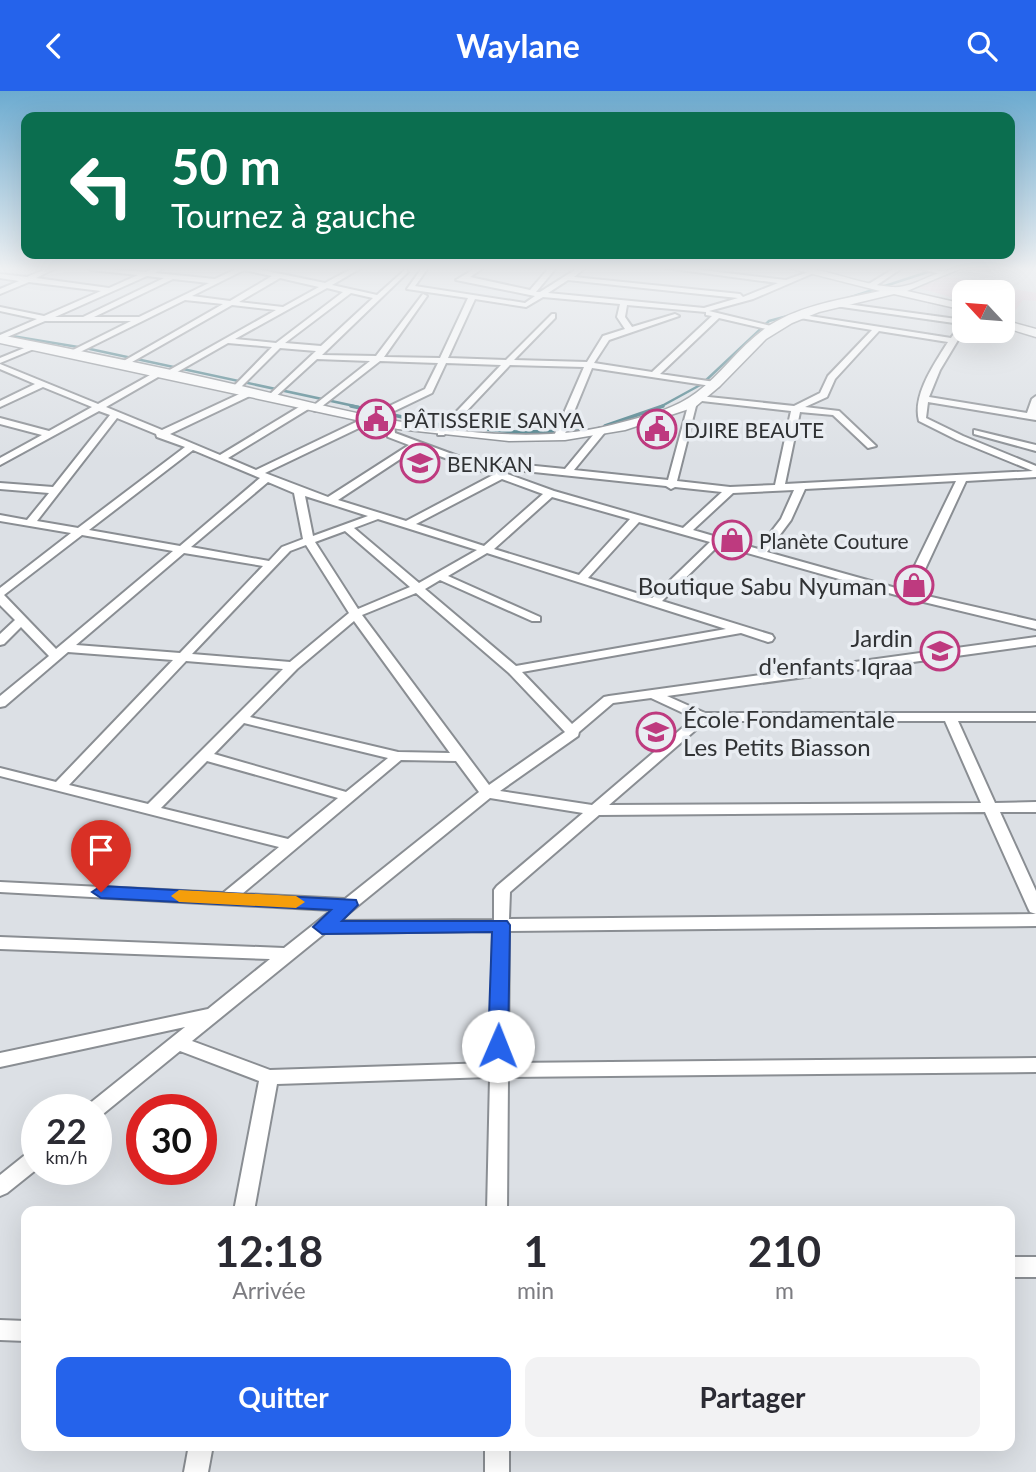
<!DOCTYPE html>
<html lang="fr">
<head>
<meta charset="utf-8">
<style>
	:root { --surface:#fff; --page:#f2f2f3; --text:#2b2b33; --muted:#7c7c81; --accent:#2563eb }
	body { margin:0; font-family:Lato,sans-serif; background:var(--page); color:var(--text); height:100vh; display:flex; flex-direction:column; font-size:26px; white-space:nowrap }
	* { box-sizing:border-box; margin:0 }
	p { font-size:23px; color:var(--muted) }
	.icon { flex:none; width:38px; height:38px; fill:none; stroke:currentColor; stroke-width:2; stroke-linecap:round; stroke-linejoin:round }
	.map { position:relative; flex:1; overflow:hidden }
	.panel { position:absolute; left:21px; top:1115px; width:994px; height:245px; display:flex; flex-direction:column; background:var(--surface); border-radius:14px; box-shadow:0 7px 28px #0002 }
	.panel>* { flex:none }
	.banner { position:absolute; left:21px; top:21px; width:994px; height:147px; border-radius:14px; box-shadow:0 7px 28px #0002; background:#0b6e4f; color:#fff; overflow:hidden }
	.needle { width:46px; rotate:296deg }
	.fabs { position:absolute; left:952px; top:189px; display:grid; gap:14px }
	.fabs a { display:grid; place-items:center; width:63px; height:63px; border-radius:14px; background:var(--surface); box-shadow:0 7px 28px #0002; font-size:35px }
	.speed { position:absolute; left:21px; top:1003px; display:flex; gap:14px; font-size:35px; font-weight:700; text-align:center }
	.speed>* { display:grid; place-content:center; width:91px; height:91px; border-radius:50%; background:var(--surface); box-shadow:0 7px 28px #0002; line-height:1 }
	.speed small { font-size:18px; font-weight:400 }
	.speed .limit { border:10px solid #d22; background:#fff; color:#111 }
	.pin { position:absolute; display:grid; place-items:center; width:60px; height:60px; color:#fff; margin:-72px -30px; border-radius:50% 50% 50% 0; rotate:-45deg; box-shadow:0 0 7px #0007 }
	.pin .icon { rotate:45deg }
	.me { position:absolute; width:77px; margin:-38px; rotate:1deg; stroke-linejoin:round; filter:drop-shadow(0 0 5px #0008) }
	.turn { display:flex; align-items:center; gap:24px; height:147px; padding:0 35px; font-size:32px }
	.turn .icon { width:91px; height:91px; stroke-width:2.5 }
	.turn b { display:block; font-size:49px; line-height:60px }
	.eta { display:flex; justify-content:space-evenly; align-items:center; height:119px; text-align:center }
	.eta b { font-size:42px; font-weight:700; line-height:49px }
	.primary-button { display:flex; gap:14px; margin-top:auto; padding:14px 35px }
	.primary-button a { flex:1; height:80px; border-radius:14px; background:var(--accent); color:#fff; font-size:28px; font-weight:700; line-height:80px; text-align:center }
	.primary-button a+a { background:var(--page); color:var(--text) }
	header { display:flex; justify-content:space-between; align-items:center; height:91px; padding:0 35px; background:var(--accent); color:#fff; font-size:32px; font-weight:700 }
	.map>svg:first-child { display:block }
	.commercial { fill:#e5cedb }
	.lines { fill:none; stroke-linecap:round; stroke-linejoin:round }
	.stream-far1 { stroke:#487d87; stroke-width:2.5 }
	.stream { stroke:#487d87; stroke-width:3.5 }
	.minor-casing { stroke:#8a8e93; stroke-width:4 }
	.secondary-casing { stroke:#8a8e93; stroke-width:3 }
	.minor { fill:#fff; fill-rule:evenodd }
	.secondary { fill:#fff; fill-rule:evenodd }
	.route { fill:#2563eb; stroke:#184099; stroke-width:2 }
	.slow { fill:#f59e0b }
	.labels { text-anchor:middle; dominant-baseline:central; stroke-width:7; stroke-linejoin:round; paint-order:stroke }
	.far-poi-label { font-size:21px; fill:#303234; stroke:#e9edf2; text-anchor:start }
	.poi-label { font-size:24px; fill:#303234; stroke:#e9edf2; text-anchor:end }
</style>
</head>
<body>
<header><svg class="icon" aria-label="back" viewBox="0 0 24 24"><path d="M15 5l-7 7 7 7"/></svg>Waylane<svg class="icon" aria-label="search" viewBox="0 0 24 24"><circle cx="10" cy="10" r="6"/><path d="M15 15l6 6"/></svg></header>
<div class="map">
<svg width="1036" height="1381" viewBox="0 0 1036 1381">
	<rect width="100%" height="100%" fill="#dce0e5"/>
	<!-- commercial -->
	<polygon class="commercial" points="944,185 1036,202 1036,210 1023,209 1012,224 1003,221 1003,201 964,201 964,210 916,196"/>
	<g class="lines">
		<!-- stream-far1 -->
		<g class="stream-far1">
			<polyline points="848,207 940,177"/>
			<polyline points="0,243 90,258 359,316"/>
			<polyline points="660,316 702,293 769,230 795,223"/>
		</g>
		<!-- stream -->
		<g class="stream">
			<polyline points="351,315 440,334 516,341 586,340"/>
			<polyline points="605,335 663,315"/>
		</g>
		<defs>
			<g id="minor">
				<path d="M48,177h8l-20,10 73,10 29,-13 -47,-5 -3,-2 58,4 9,-4h8l-8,5 60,6 23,-11h14l73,15 28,-15h8l-29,17 45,10 29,-26 2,3 -86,83 54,1 47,-62 4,2 -43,61 56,1 28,-60 -61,-9 15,-21h6l-13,18 110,17 10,-7 -79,-16 20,-12h7l-13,9 60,13 19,-22h7l-20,24h4l38,-24h7l-11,9 166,17 3,3 35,-14 -112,-15h18l102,12 25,-9 5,1 -63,27 -44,12 66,16v4l-56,-13 -59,56 55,8 4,3 -1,2 -126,-19 -28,68 -5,3 -5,-3 30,-69 -74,-2 -66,70h-6v-4l63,-66 -55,-2 -14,30 -167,80 63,24 81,-52 -21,-8 -4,-12 5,-3 5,3 1,8 87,32 4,-4 79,8 33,-40 3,-1 5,3 -32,39 94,10 21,-78 4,-3 4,3 -20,79 53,6 45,-2 16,-74 -89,-10 -4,-3 1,-2 95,10 26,-13 8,-17 44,-46 -72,-12h-3v-4l154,24 10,-14 -126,-18h-3v-4l132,18v10l-24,40 -11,27 98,16 5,-14 4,-3v24l-108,-18 -2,16 37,18 73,30v11l-70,4 -52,112 122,28v8l-133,-32 -184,-52 -57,56 110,34 2,3 -2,3 -4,1 -27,-9 -219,39 50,52 32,-27 5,-1 427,-59v8l-369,51 38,17h331v8h-78l37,82 41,-1v10h-36l36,79v23l-6,-2 -2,-4 -43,-96 -386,3 -89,77 -1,27 527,-5v12l-527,5 -1,132 528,-5v14l-528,5 -1,134h-20l3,-134 -213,7 -23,127h-20l25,-130 -79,-30 -77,63 -7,3v-8h-9l2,-5 96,-77 -185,40v-14l208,-44 62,-50 -270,-10v-12l284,11 48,-38 -332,-18v-10l223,11 56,-46 -279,-71v-8l56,14 117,-122 -105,-8 -63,54 -5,1v-11l49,-40 -28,-29 -17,17 -4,1v-11l15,-14 -15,-15v-17l71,-55 -71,-12v-6l27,5 22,-27 -49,-4v-6l53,4 57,-72 -11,-4 -99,54v-7l42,-23 -42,-11v-6l49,13 43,-24 -49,-20 -43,20v-6l35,-17 -35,-15v-5l98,40 61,-34 7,2 110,-62 -44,-5 -107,61 -4,-2 1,-2 101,-58 -38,-4 -111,55 -4,-2 1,-2 60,-30h-86l-45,19v-5l37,-16 -37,-8v-4l44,9 57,-25 -72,-9 -29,12v-5l19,-8 -19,-3v-4l27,3zM244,179l28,6 -42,25 -38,-5zM147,185l17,2 -81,39h-28zM280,187l39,9 -36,20 -44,-5zM173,188l36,4 -70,34h-45zM568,189l170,18 -34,10 -156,-15zM327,197l16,4 -67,51 -41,-4zM351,202l22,5 -52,48 -36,-3zM543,206l77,7 -3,13 8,12 -22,7 -16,26 -73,-2 41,-42v-4h-3l-46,46 -58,-2 27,-59 51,8zM627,214l79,7v3l6,1 -60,56 -58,-9 15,-23 70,-24 -4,-2 -43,13 -7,-10zM879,240l69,11c-13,21 -36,53 -29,79l38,19 76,31 -248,13 15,-72 33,3 35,33 8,-2 -37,-35 -34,-4 22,-10 8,-18zM228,252l44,4 -39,40 -1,2 4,3 44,-44 36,3 -47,44v4l3,1 45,-41 53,2 -57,45v4l3,1 64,-50 58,2 -13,26 -169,81 -28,-12 82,-50v-4h-6l-84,51 -50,-21 84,-40v-4h-6l-86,40 -56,-23 59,-34 7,2zM117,327l39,16 1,3 28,10 -107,81 -41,-7zM417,357l76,27 -87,46 -68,-21zM193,359l67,28 -80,68 -91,-16zM488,376l178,19 5,3 4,-2 47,5 -39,36 -129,-37zM502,388l41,15 -59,52 -68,-22zM956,390l-53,109 -136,-38 24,-32 14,-31zM268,391l26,11 9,46 -21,8 -13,14 -78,-14zM794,399l-13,29 -23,30 -65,-19 40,-37zM305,405l63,20 -55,20zM552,406l78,22 -51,56 -85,-26zM378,428l99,31 -58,33 -65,-55zM639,431l71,20 -58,56 -64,-20zM345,440l65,56 -52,22 -43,-67zM82,444l91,16 -117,98 -52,-54zM306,454l43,68 -59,49 -98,-8 98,-103zM184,462l79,13 -83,87 -104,-8zM487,462l239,76 -210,37 -91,-77 15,-9 92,41h8v-4l-92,-41zM416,502l93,80 56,59 -76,53 -127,-170zM354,530l96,132 -52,-1 -148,-35 47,-48zM186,570l97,8 -135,135 -79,-19zM651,607l43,20 -102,87 -92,-14 78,-55 1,-4 34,-29zM706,630h239l36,82 -372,2zM244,632l144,35 -42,34 -132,-38zM401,669l55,1 23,31 -134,107 -103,-5zM207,670l131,37 -50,41 -127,-31zM490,707l93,15 -86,73 -3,4v30l-155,1zM493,840l-3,132 -220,7 -78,-29 133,-108z"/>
				<polygon points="895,177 902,177 874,196 867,194"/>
				<polygon points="918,177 929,177 947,182 944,184"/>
				<polygon points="34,253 41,255 0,272 0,267"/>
				<polygon points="974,339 1036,354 1036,360 974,343"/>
				<polygon points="37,1058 37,1078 7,1102 0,1105 0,1084 30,1060"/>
				<rect x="1010" y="1166" width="26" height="20"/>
				<polygon points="0,1229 26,1230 26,1250 0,1249"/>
				<polygon points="189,1354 213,1354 208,1381 184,1381"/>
				<rect x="485" y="1354" width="24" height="27"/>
			</g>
			<g id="secondary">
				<path d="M789,177c35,-2 68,17 103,19 23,2 45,-19 69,-19l-54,23 57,13v6l-70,-16 -75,18 -27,11 -26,16 -46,47 -25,21 -70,23 -60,10 -56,1 -111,-12 -398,-86v-8c78,15 155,31 233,49 116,27 272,73 390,38 26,-7 52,-13 73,-29 27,-20 45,-49 74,-68 32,-20 73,-26 110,-34z"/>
				<polygon points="1003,229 1036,238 1036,246 1003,236"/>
			</g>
		</defs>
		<!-- minor casing -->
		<use href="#minor" class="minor-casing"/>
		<!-- secondary casing -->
		<use href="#secondary" class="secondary-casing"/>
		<!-- minor -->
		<use href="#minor" class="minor"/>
		<!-- secondary -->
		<use href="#secondary" class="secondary"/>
	</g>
	<!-- sky -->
	<linearGradient id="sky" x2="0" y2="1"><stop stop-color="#6cabd0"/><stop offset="0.48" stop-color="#eff1f3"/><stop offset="1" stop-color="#eff1f3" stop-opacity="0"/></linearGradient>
	<rect width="1036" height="370" fill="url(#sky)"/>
	<!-- route -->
	<polygon class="route" points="101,795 356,809 358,814 342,830 507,830 510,834 508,955 505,961 491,961 488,955 492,841 322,843 313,836 331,819 101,807 92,801"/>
	<!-- slow -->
	<polygon class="slow" points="179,799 296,805 305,811 296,817 179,811 171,805"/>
	<!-- icons -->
	<defs>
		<symbol id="civic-ring" viewBox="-11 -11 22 22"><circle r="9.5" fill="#e9edf2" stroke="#be3a7f" stroke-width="1.5"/><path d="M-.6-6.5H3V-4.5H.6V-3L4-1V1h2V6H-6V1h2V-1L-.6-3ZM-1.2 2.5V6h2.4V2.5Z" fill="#be3a7f"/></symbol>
		<symbol id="school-ring" viewBox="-11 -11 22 22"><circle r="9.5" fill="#e9edf2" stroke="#be3a7f" stroke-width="1.5"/><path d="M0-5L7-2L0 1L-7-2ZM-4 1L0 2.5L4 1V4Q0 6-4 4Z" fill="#be3a7f"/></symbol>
		<symbol id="shop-ring" viewBox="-11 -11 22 22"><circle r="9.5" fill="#e9edf2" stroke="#be3a7f" stroke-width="1.5"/><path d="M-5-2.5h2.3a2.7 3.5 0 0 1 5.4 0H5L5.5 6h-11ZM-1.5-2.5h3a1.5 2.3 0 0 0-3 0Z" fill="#be3a7f"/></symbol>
	</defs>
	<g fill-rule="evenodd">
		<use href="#civic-ring" x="354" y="306" width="44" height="44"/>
		<use href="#civic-ring" x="635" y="316" width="44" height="44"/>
		<use href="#school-ring" x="398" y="350" width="44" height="44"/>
		<use href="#shop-ring" x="710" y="427" width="44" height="44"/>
		<use href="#shop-ring" x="892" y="472" width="44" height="44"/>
		<use href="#school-ring" x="918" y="538" width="44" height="44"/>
		<use href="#school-ring" x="634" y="619" width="44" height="44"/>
	</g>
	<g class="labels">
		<!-- far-poi labels -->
		<g class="far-poi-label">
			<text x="403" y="328">PÂTISSERIE SANYA</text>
			<text x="684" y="338">DJIRE BEAUTE</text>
			<text x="447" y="372">BENKAN</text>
			<text x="759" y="449">Planète Couture</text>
		</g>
		<!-- poi labels -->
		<g class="poi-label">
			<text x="887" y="494">Boutique Sabu Nyuman</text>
			<text x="913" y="546">Jardin<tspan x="913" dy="28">d'enfants Iqraa</tspan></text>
			<text x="683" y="627" text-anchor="start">École Fondamentale<tspan x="683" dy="28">Les Petits Biasson</tspan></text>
		</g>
	</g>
</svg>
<div class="fabs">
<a><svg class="needle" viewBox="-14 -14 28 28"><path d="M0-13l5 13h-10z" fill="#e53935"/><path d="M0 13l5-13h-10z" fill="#7c7c81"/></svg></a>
</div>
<div class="speed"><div>22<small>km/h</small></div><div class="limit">30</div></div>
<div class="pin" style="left:101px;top:801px;background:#d93025"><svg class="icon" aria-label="arrive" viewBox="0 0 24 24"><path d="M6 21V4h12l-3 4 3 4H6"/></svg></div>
<svg class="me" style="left:498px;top:955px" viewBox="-20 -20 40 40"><circle r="19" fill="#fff"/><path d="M0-13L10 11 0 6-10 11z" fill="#2563eb"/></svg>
<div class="banner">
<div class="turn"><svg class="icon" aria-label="left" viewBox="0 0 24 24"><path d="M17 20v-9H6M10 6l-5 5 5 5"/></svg><div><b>50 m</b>Tournez à gauche</div></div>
</div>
<section class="panel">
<div class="eta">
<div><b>12:18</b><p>Arrivée</p></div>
<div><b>1</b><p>min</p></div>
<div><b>210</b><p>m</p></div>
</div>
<div class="primary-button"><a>Quitter</a><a>Partager</a></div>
</section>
</div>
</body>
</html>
